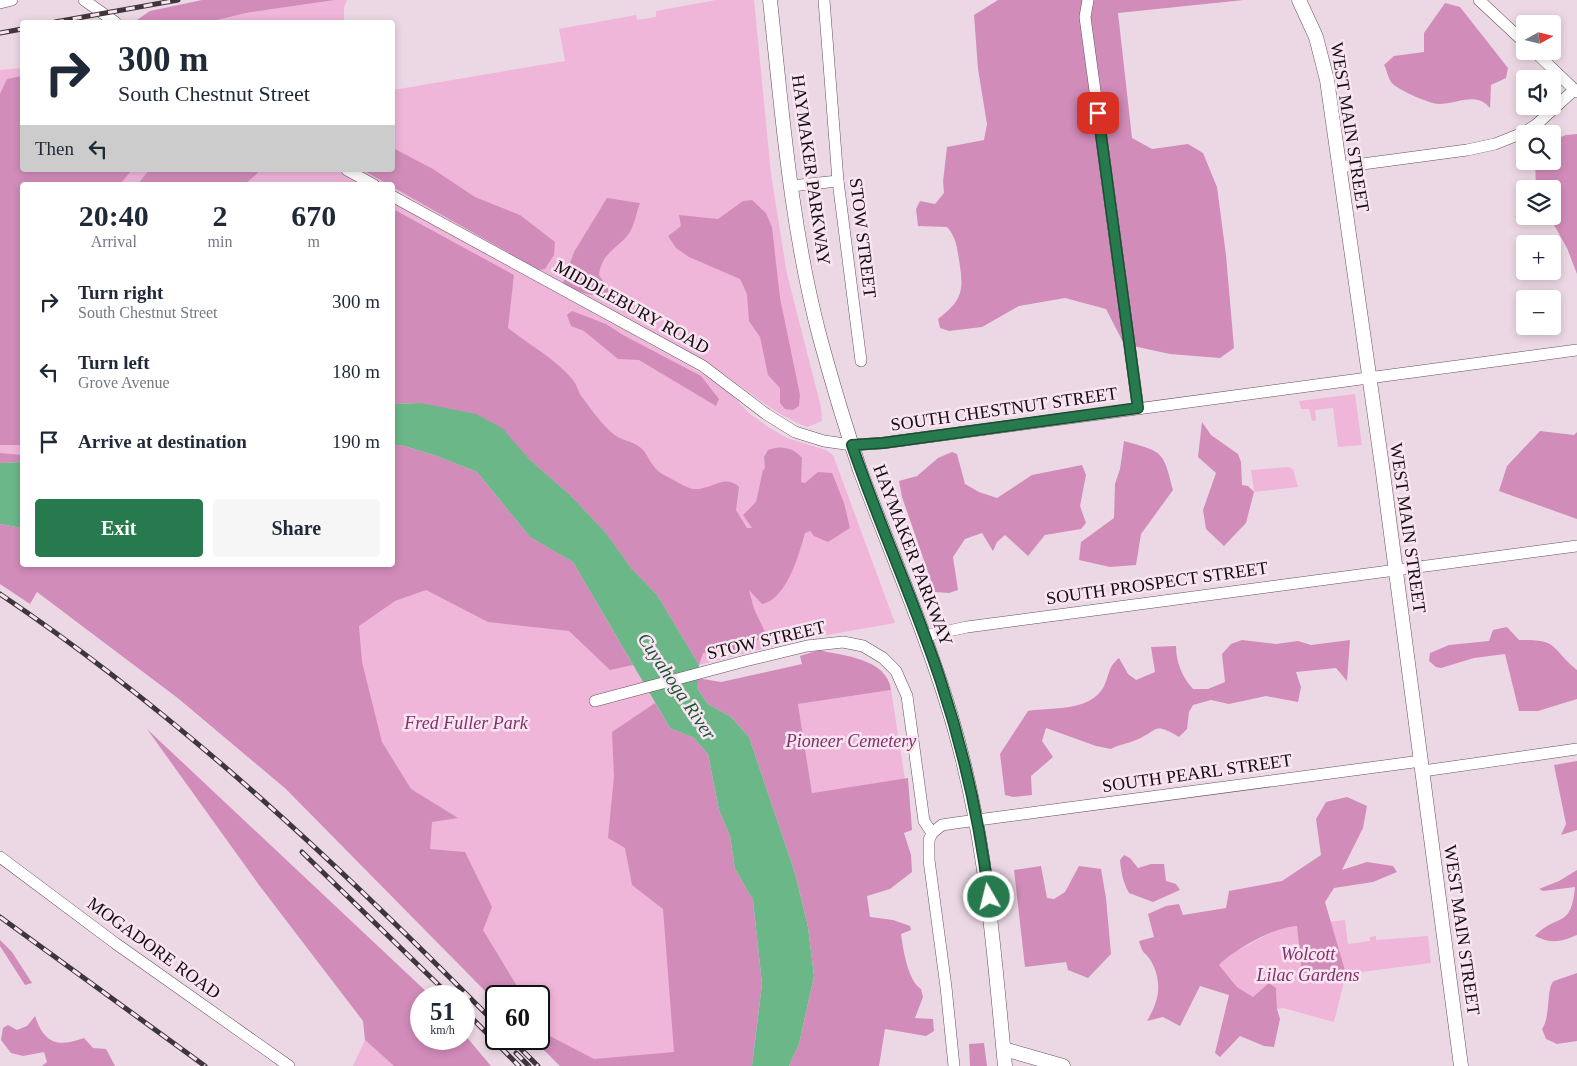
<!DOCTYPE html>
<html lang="en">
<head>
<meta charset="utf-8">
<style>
	:root { --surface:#fff; --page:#f6f6f7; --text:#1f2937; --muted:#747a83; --accent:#267a4d }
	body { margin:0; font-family:Georgia,serif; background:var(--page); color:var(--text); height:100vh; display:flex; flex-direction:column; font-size:19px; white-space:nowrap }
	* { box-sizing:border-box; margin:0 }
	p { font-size:16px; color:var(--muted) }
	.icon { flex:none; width:28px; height:28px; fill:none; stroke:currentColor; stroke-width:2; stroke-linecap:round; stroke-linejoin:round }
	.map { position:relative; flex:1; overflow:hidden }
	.panel { position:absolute; left:20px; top:182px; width:375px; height:385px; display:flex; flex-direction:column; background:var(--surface); border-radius:5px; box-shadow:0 2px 8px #0003 }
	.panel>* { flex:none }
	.hud { position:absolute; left:20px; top:20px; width:375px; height:152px; border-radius:5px; box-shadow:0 2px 8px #0003; background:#fff; color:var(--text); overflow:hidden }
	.needle { width:32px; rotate:82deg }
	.buttons { position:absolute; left:1516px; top:15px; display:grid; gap:10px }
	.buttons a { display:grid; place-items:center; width:45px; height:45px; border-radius:5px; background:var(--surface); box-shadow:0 2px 8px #0003; font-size:25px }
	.speed { position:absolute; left:410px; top:985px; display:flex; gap:10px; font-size:25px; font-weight:700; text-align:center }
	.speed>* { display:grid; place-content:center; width:65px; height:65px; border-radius:50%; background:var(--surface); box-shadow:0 2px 8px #0003; line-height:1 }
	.speed small { font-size:12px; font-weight:400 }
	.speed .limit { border:2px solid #111; border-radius:8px; background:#fff; color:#111 }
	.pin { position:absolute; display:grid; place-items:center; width:42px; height:42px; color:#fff; margin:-21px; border-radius:10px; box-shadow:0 2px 8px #0006 }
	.me { position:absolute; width:55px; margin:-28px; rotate:352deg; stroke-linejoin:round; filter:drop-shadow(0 0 4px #0008) }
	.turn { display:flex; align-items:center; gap:18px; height:105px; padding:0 15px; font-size:22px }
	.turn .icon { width:65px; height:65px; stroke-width:2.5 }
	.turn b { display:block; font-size:35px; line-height:42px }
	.then { display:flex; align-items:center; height:48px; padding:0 15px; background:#0003; gap:10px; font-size:19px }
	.eta { display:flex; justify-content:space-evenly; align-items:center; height:85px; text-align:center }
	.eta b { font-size:30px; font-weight:800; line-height:35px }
	.primary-button { display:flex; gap:10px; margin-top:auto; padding:10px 15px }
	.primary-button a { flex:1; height:58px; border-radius:5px; background:var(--accent); color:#fff; font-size:20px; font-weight:800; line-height:58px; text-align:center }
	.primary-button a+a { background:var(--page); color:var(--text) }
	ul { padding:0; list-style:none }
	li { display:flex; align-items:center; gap:15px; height:70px; padding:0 15px }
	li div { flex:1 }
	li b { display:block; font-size:19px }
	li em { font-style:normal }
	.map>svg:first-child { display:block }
	.green { fill:#efb6da }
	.forest { fill:#d28cba }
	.water { fill:#6bb788 }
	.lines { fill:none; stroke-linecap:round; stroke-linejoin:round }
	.minor-casing { stroke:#62525c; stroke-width:12 }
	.major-casing { stroke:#62525c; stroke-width:15 }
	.minor { stroke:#fff; stroke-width:11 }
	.major { stroke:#fff; stroke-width:14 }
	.rail-casing { stroke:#3f363c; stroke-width:5 }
	.rail { stroke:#f9e5f1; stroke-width:3; stroke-dasharray:9; stroke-linecap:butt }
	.route-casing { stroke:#194f32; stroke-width:12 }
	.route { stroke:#267a4d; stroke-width:9 }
	.labels { text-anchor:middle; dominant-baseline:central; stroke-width:5; stroke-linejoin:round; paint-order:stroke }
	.street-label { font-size:18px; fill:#130d11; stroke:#f9e5f1 }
	.park-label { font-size:18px; font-style:italic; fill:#82306b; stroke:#f9e5f1 }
	.water-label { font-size:19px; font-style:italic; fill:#1a5333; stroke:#f9e5f1 }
</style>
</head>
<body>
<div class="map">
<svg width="1577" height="1066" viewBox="0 0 1577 1066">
	<rect width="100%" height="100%" fill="#ecd8e4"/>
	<!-- green -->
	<g class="green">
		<polygon points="335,0 347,0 344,7 344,22 209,22 246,13"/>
		<path d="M716,0h38l17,174 16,100 34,133 1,14 -15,6c-40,-16 -70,-46 -107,-69l-307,-169 -1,-4h-6l-27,-15h33l1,-80 172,-29 -6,-32 77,-14 1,5 19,-3v-6z"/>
		<polygon points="22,68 22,170 336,170 362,185 22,185 22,462 0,463 0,70"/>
		<polygon points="393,202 693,368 724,387 750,414 770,428 787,438 826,450 833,455 895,623 799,640 699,665 657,595 420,403 393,404"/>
		<polygon points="1355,394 1362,445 1338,447 1333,408 1315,410 1316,420 1312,421 1309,409 1301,409 1299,401"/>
		<polygon points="393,445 573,562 670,728 752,1066 560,1066 533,1039 539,1039 539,996 496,996 496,1002 286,789 179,699 392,565"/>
		<polygon points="1289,467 1293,469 1298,487 1254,492 1251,470"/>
		<polygon points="891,690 905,779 812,793 798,704"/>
		<polygon points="1345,920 1348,944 1370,941 1370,937 1376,936 1376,940 1428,936 1431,963 1346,974 1334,1022 1283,1008 1277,1009 1276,988 1253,997 1237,987 1219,965 1229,955 1282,927"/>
		<polygon points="365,1040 394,1066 353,1066"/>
	</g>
	<!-- forest -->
	<g class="forest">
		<polygon points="202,0 335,0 246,13 209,22 134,22 150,11"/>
		<path d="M998,0h246l-126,13 14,125 20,11 36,-5 15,9 14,34 9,68 8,93 -14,10 -50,-4 -46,-10 -18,-35 -41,-11 -46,8 -37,21 -33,4 -9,-3 -2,-9c25,-19 26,-29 21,-59 -2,-13 -3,-23 -12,-33l-29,-1 -2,-17 4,-8 15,3 9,-11 -1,-11 4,-35 37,-7 3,-16 -9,-55 -4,-54z"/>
		<path d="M1445,3l15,4 48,61 -2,10 -15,7 -1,23c-14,-17 -33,-4 -51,-4 -9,0 -41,-14 -47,-21 -4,-4 -5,-13 -8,-18l10,-9 30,-4v-19z"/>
		<polygon points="22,76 22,170 132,170 119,185 22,185 22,445 0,445 0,94 7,79"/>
		<polygon points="1577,134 1577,274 1567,248 1549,216 1552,216 1552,189 1536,189 1535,161 1552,161 1553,140 1566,135"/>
		<polygon points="393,148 433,169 475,197 520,215 555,242 554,255 545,269 539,270 363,170 392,170"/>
		<polygon points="149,170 261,170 244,185 137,185"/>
		<path d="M607,198l33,5c-3,8 -5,19 -9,27 -9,17 -29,20 -32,45l11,16c-15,10 -33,0 -47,-8l11,-31z"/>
		<polygon points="752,200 766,213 772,227 780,298 800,395 799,406 793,410 785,409 780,403 780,388 768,375 760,337 749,321 747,294 740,279 689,257 676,248 668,236 681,226 679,215 718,219 743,201"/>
		<path d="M393,209l121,66 -6,53c21,17 48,31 65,52 4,5 5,12 9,17 9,12 18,25 29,35 9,9 21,8 30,16 8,7 9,18 21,26 9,4 22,13 31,15 18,2 31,-16 46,-2l-3,23 11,18h5l-9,-13 13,-13 7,-32 2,-2 -1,-11 4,-7c11,-5 26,-3 34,8l-1,24 4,1 13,-11 14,1 12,30 6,25 -22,14 -14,-6 -4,-5 -5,2c-6,21 -18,66 -43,71l-13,-14 5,19 12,25 -15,11 -12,5 -36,3 -4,12 -42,-70 -26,-27 -25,-35 -36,-38 -41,-36 -109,-56 -27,1z"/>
		<polygon points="572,311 606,324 623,335 701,376 719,399 716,406 639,360 618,359 584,331 571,326 567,315"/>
		<polygon points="1202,422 1211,435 1238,454 1241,462 1242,485 1248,486 1254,492 1246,523 1224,546 1206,529 1203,510 1216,473 1198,457"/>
		<polygon points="1540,431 1574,435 1577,432 1577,519 1499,491 1507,466"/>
		<path d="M1124,441c39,11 39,9 49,49l-32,44 -5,31 -26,2 -31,-7 2,-18 33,-24 1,-34 5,-15z"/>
		<polygon points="393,445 401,445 434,455 477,472 530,537 573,562 633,665 610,670 569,631 488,622 426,590 395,601 359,626 362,662 382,742 411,789 458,818 432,822 430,849 465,852 492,907 483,930 523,996 496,996 496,1002 286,789 179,699 37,592 30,604 0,584 0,524 22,528 22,565 392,565"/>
		<polygon points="952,452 957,454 965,484 979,492 997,498 1032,475 1082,465 1086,475 1080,506 1086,523 1081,529 1045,535 1028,556 1005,535 997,542 993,551 982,533 965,539 953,557 958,590 949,593 935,592 902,497 899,481 917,476 938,458"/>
		<polygon points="0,453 22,455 22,462 0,463"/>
		<path d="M1507,627l12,13c41,-1 31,8 58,30v29l-39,12h-19l-14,-57 -31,4 -33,10 -5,-1 -7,-6 1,-8 19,-8 40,-4 4,-11z"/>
		<path d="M1242,640l34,4 22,-3 13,4 39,-5 -3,41 -11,-13 -40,4 5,15 -3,15 -32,-6 -37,8 -18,-4 -18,5 -4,7 -2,17 -8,8c-27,-16 -20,-6 -43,3 -9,4 -16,4 -25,9l-15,-3 -50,-18 -4,13 11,16 -22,19 1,19 -19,2 -8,-2 -5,-41 28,-43c24,-4 60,1 75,-23 7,-13 4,-20 16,-30l9,16 8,6 19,-8 -4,-25 25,-1c0,16 6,31 17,43h15l17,-7 -3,-28 9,-10z"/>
		<path d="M819,650c24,6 68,8 72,40l-93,14 14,89 96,-15 4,52 -8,3 7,22 1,17 -22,17 -23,7 3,21 23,3 17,6 1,4 -10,4c2,15 7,47 20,55l2,8 -8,21 18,1 1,12 -8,5 -41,-7 -6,37h-90l10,-22 15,-68 -6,-49 -13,-54 -46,-136 -18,-20 -23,-13 -11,-16v-10l24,4 81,-18 -2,-8z"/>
		<polygon points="655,703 670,728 694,738 708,754 719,810 730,836 735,869 753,900 762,984 752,1066 560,1066 533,1039 539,1039 539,1022 546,1034 594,1059 674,1052 663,909 632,885 625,848 608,838 614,776 612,732"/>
		<polygon points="147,729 431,996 421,996 421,1039 464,1039 464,1034 491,1066 394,1066 365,1040 363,1021 259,885"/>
		<polygon points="1577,761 1577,830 1561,835 1566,824 1554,765"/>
		<path d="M1347,797l20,9 -4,22 -21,42 25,-8 26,4 4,6 -24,10 -39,6 -9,14 21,72 -43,7 -6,-55c-23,1 -62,23 -78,39l18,22 16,10 16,-14 7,5 1,21 3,10 -6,28 -10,-1 -24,-10 -20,21 -5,-4 14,-58 -29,-9 -20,40 -17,-9 -16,4c12,-20 16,-38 4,-60 -6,-10 -8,-5 -12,-20l15,-4 -6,-23 18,-8 13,-2 4,11 43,-7 3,-17 53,-10 39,-26 -5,-36 10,-17z"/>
		<path d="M1124,855l6,3 8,10 13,-4h13l2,17 10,3 4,6 -27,12 -24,-9c-6,-11 -8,-21 -9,-33z"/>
		<polygon points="1041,866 1047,898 1054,899 1065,892 1079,866 1101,869 1106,898 1111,954 1088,978 1068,970 1066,962 1025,967 1014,870"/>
		<path d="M1577,870v65c-16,7 -26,9 -42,1 23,-24 36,-6 40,-49l-32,4 -4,-2 20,-8z"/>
		<polygon points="0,940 12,952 32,983 25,985 0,946"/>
		<path d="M1577,973v68l-20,3 -11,-5 -4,-10c9,-12 4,-43 12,-48 7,-3 16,-5 23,-8z"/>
		<path d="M35,1016c9,27 22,32 49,22l9,10 13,1 9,17h-73l5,-4 -3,-10 -21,4 -12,-3 -10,-13 2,-12 5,-3 9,5 10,-4z"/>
		<polygon points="984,1043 987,1066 970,1066 969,1044"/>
	</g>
	<!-- water -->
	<g class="water">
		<polygon points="420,403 476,414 502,428 529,459 570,495 606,533 631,568 657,595 699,665 697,688 708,704 731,717 749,737 795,873 808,927 814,976 799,1044 789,1066 752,1066 762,984 753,900 735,869 730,836 719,810 708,754 694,738 670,728 573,562 530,537 477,472 434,455 401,445 393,445 393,404"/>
		<polygon points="22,462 22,528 0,524 0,463"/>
	</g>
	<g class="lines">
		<defs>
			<g id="minor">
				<polyline points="84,0 115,22"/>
				<polyline points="824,0 838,181 861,361"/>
				<polyline points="1088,0 1085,17 1138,408"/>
				<polyline points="1479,0 1525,43"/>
				<polyline points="0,3 12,0"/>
				<polyline points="1534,51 1577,92"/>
				<polyline points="1340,167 1467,150 1495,144 1525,132 1537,124 1574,90"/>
				<polyline points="347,170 374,185"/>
				<polyline points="791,186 838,181"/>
				<polyline points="392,196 703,366 766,414 795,432 824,441 852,445 883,443 1577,350"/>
				<polyline points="925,636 967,627 1577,546"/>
				<polyline points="595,701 745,661 807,646 843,642 863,646 883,658 896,671 907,696 924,821 932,833 929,840 929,860 946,987 954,1066"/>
				<polyline points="1423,771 1577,749"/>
				<polyline points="932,833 942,825 955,823 1421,761"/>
				<polyline points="0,857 115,943 289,1066"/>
			</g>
			<g id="major">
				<path d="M770,0c12,113 21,228 50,338 12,44 25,88 40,132 30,81 65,160 90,243 36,118 43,231 55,353"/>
				<polyline points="1299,0 1316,37 1327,80 1383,473 1461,1066"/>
				<polyline points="1004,1049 1063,1066"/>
			</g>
		</defs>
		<!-- minor casing -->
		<use href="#minor" class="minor-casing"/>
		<!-- major casing -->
		<use href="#major" class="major-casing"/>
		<!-- minor -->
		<use href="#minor" class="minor"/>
		<!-- major -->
		<use href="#major" class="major"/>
		<defs>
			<g id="rail">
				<polyline points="55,22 178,0"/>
				<polyline points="0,33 22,29"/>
				<path d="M0,594c183,123 342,274 496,430"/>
				<polyline points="302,852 450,996"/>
				<polyline points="0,917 205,1066"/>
				<polyline points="464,1010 519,1066"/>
				<polyline points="511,1039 538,1066"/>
				<polyline points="516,1053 529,1066"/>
			</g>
		</defs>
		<!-- rail casing -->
		<use href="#rail" class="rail-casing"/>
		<!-- rail -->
		<use href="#rail" class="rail"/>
	</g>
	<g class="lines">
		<defs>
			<path id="route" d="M989,897c-9,-73 -25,-145 -48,-215 -26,-80 -62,-157 -89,-237l31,-2 255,-35 -40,-295"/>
		</defs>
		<!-- route casing -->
		<use href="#route" class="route-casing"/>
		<!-- route -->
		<use href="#route" class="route"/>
	</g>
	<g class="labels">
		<!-- street labels -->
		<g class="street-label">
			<text transform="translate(1350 127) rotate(81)">WEST MAIN STREET</text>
			<text transform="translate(811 170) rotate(82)">HAYMAKER PARKWAY</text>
			<text transform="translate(863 238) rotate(83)">STOW STREET</text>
			<text transform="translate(632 307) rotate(29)">MIDDLEBURY ROAD</text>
			<text transform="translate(1004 409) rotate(-8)">SOUTH CHESTNUT STREET</text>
			<text transform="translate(1408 528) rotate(82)">WEST MAIN STREET</text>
			<text transform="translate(913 555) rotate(69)">HAYMAKER PARKWAY</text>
			<text transform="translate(1157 583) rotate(-8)">SOUTH PROSPECT STREET</text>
			<text transform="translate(766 640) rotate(-13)">STOW STREET</text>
			<text transform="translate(1197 773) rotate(-8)">SOUTH PEARL STREET</text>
			<text transform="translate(1462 930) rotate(82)">WEST MAIN STREET</text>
			<text transform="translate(154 948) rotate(36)">MOGADORE ROAD</text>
		</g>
		<!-- park labels -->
		<g class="park-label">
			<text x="466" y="723">Fred Fuller Park</text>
			<text x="851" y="741">Pioneer Cemetery</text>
			<text x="1308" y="954">Wolcott<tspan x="1308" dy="21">Lilac Gardens</tspan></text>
		</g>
		<!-- water labels -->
		<g class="water-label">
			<text transform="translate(677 686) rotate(56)">Cuyahoga River</text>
		</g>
	</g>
</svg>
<div class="buttons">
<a><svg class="needle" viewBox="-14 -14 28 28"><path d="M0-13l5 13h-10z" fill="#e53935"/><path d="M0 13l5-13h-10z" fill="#747a83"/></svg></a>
<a><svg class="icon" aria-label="sound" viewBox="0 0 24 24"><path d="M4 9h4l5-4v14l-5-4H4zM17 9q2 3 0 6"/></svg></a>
<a><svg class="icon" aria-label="search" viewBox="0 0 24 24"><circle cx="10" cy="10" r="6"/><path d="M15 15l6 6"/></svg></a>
<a><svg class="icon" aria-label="layers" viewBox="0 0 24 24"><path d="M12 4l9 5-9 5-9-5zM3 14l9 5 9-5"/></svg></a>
<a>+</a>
<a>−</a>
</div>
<div class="speed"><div>51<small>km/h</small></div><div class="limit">60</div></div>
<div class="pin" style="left:1098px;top:113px;background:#d93025"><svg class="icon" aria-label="arrive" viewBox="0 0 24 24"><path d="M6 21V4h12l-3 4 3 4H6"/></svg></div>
<svg class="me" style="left:989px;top:897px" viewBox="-20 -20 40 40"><circle r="17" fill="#267a4d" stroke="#fff" stroke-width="3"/><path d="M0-11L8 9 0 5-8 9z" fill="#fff"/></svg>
<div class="hud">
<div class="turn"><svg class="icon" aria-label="right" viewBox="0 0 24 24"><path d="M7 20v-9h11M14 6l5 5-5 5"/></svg><div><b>300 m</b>South Chestnut Street</div></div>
<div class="then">Then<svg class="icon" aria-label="left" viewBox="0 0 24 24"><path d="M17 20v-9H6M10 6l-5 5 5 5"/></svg></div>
</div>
<section class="panel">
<div class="eta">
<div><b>20:40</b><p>Arrival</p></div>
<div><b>2</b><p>min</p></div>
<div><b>670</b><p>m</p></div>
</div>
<ul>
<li><svg class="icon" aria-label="right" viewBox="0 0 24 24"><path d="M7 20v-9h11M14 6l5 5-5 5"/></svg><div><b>Turn right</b><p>South Chestnut Street</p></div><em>300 m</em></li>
<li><svg class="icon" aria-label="left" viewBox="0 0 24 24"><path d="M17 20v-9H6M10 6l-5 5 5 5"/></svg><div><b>Turn left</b><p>Grove Avenue</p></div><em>180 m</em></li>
<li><svg class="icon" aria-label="arrive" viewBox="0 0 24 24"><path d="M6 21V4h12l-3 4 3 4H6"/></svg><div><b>Arrive at destination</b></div><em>190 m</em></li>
</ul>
<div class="primary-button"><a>Exit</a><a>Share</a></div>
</section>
</div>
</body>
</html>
